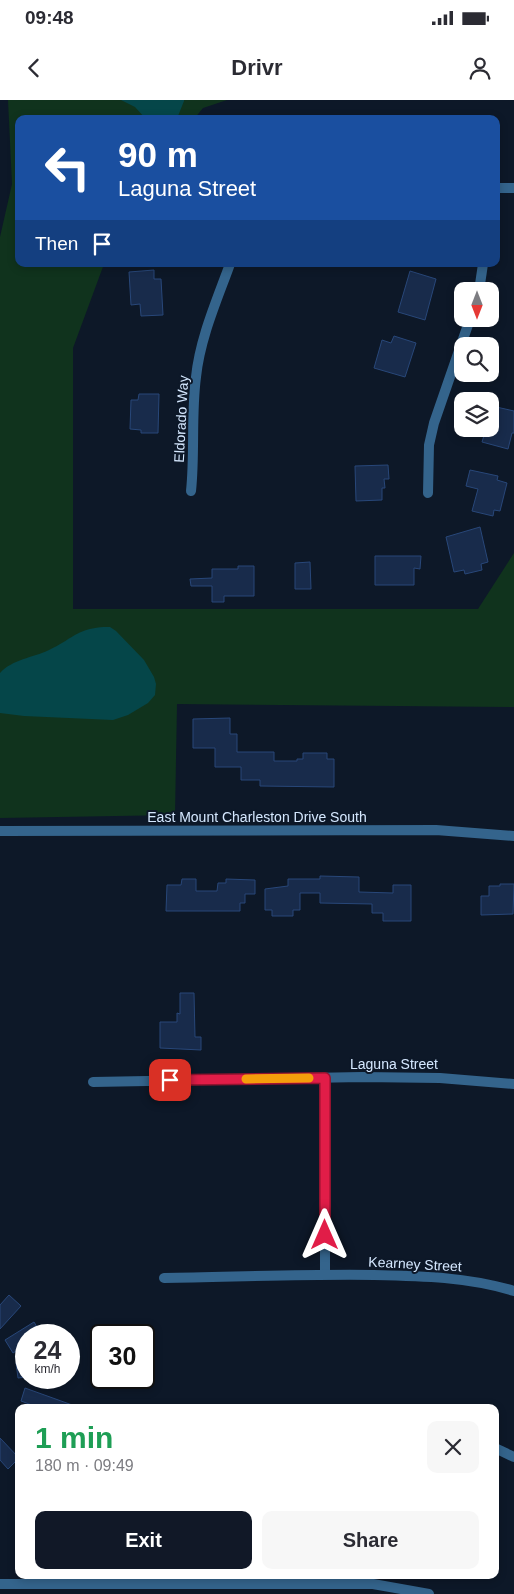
<!DOCTYPE html>
<html lang="en">
<head>
<meta charset="utf-8">
<style>
	:root { --surface:#fff; --page:#f7f7f7; --text:#2b2b33; --muted:#7c7c81; --accent:#111827 }
	body { margin:0; font-family:Helvetica,sans-serif; background:var(--page); color:var(--text); height:100vh; display:flex; flex-direction:column; font-size:19px; white-space:nowrap }
	* { box-sizing:border-box; margin:0 }
	p { font-size:16px; color:var(--muted) }
	.icon { flex:none; width:28px; height:28px; fill:none; stroke:currentColor; stroke-width:2; stroke-linecap:round; stroke-linejoin:round }
	.map { position:relative; flex:1; overflow:hidden }
	.side { position:absolute; left:15px; top:1304px; width:484px; height:175px; display:flex; flex-direction:column; background:var(--surface); border-radius:10px; box-shadow:0 2px 8px #0003 }
	.side>* { flex:none }
	.banner { position:absolute; left:15px; top:15px; width:485px; height:152px; border-radius:10px; box-shadow:0 2px 8px #0003; background:#1a4fa0; color:#fff; overflow:hidden }
	.needle { width:32px; rotate:180deg }
	.fabs { position:absolute; left:454px; top:182px; display:grid; gap:10px }
	.fabs a { display:grid; place-items:center; width:45px; height:45px; border-radius:10px; background:var(--surface); box-shadow:0 2px 8px #0003; font-size:25px }
	.speed { position:absolute; left:15px; top:1224px; display:flex; gap:10px; font-size:25px; font-weight:700; text-align:center }
	.speed>* { display:grid; place-content:center; width:65px; height:65px; border-radius:50%; background:var(--surface); box-shadow:0 2px 8px #0003; line-height:1 }
	.speed small { font-size:12px; font-weight:400 }
	.speed .limit { border:2px solid #111; border-radius:8px; background:#fff; color:#111 }
	.pin { position:absolute; display:grid; place-items:center; width:42px; height:42px; color:#fff; margin:-21px; border-radius:10px; box-shadow:0 2px 8px #0006 }
	.me { position:absolute; width:55px; margin:-28px; rotate:0deg; stroke-linejoin:round; filter:drop-shadow(0 0 4px #0008) }
	.turn { display:flex; align-items:center; gap:18px; height:105px; padding:0 20px; font-size:22px }
	.turn .icon { width:65px; height:65px; stroke-width:2.5 }
	.turn b { display:block; font-size:35px; line-height:42px }
	.then { display:flex; align-items:center; height:48px; padding:0 20px; background:#0003; gap:10px; font-size:19px }
	.round { display:grid; place-items:center; flex:none; width:52px; height:52px; border-radius:10px; background:var(--page) }
	.overview { display:flex; align-items:center; justify-content:space-between; height:85px; padding:0 20px }
	h1 { font-size:30px; font-weight:800; line-height:38px; color:#1e9e55 }
	.primary-button { display:flex; gap:10px; margin-top:auto; padding:10px 20px }
	.primary-button a { flex:1; height:58px; border-radius:10px; background:var(--accent); color:#fff; font-size:20px; font-weight:800; line-height:58px; text-align:center }
	.primary-button a+a { background:var(--page); color:var(--text) }
	.status { display:flex; justify-content:space-between; align-items:center; height:35px; padding:0 25px; background:var(--surface); direction:ltr }
	.status svg { height:14px; fill:currentColor }
	header { display:flex; justify-content:space-between; align-items:center; height:65px; padding:0 20px; background:var(--surface); font-size:22px; font-weight:800 }
	.map>svg:first-child { display:block }
	.green { fill:#10331d }
	.water { fill:#054649 }
	.building { fill:#182b4b; stroke:#284779 }
	.lines { fill:none; stroke-linecap:round; stroke-linejoin:round }
	.minor { stroke:#34648c; stroke-width:10 }
	.tertiary { stroke:#34648c; stroke-width:10 }
	.route-casing { stroke:#92132f; stroke-width:12 }
	.route { stroke:#e11d48; stroke-width:9 }
	.slow { stroke:#f59e0b; stroke-width:9 }
	.labels { text-anchor:middle; dominant-baseline:central; stroke-width:4; stroke-linejoin:round; paint-order:stroke }
	.street-label { font-size:14px; fill:#d5e8ff; stroke:#0d1828 }
</style>
</head>
<body>
<div class="status"><b>09:48</b><svg viewBox="0 0 49 12"><path d="M0 12V9h3v3zM5 12V6h3v6zM10 12V3h3v9zM15 12V0h3v12zM26 1h20v11H26zM47 4h2v5h-2z"/></svg></div>
<header><svg class="icon" aria-label="back" viewBox="0 0 24 24"><path d="M15 5l-7 7 7 7"/></svg>Drivr<svg class="icon" aria-label="person" viewBox="0 0 24 24"><circle cx="12" cy="8" r="4"/><path d="M4 21q1-7 8-7t8 7"/></svg></header>
<div class="map">
<svg width="514" height="1494" viewBox="0 0 514 1494">
	<rect width="100%" height="100%" fill="#0d1828"/>
	<!-- green -->
	<polygon class="green" points="8,0 227,0 203,8 194,19 19,19 19,164 104,164 73,248 73,509 478,509 514,453 514,607 177,604 175,715 0,718 0,137 12,84"/>
	<!-- water -->
	<g class="water">
		<polygon points="121,0 184,0 184,1 178,16 174,19 146,19 135,7"/>
		<path d="M103,527h7l6,4 28,29 10,17 2,7 -1,11 -7,8 -20,12 -15,5 -89,-4 -24,-3v-40c13,-14 32,-15 49,-23 22,-10 27,-21 54,-23z"/>
	</g>
	<!-- building -->
	<g class="building">
		<polygon points="154,170 154,179 161,179 163,215 141,216 140,204 131,205 129,172"/>
		<polygon points="410,171 436,179 425,220 398,212"/>
		<polygon points="394,236 416,243 405,277 374,268 382,240 391,243"/>
		<polygon points="139,294 159,294 158,333 141,333 141,330 130,329 131,300 138,300"/>
		<polygon points="492,306 514,311 514,333 512,333 508,349 482,342 486,329 490,329"/>
		<polygon points="388,365 389,379 384,379 385,388 382,388 382,400 356,401 355,366"/>
		<polygon points="470,370 498,376 497,380 507,383 500,411 494,410 493,416 472,411 478,389 466,386"/>
		<polygon points="480,427 488,462 481,464 482,470 465,474 464,470 454,472 446,437"/>
		<polygon points="375,456 421,456 420,469 414,468 414,485 375,485"/>
		<polygon points="310,462 311,489 295,489 295,463"/>
		<polygon points="238,466 254,466 254,496 224,496 224,502 212,502 212,486 191,486 190,479 212,478 212,469 238,469"/>
		<polygon points="230,618 230,634 237,634 237,652 274,652 274,661 297,661 297,659 303,659 303,653 327,653 327,659 334,659 334,687 260,686 260,680 241,680 241,667 215,667 215,648 193,648 193,619"/>
		<polygon points="320,776 359,777 359,792 393,793 393,785 411,785 411,821 383,821 383,813 372,813 372,804 320,803 320,793 300,793 300,810 293,810 293,816 272,816 272,810 265,810 265,789 288,786 288,779 320,779"/>
		<polygon points="182,779 196,779 196,791 217,791 218,783 226,783 226,779 255,780 255,794 245,794 245,803 240,803 240,811 166,811 167,785 181,785"/>
		<polygon points="500,784 514,784 513,814 481,815 481,796 489,796 489,786 500,786"/>
		<polygon points="180,893 194,893 195,937 201,937 201,950 160,948 160,922 177,922 177,913 180,914"/>
		<polygon points="9,1195 21,1206 0,1229 0,1205"/>
		<polygon points="34,1222 42,1235 26,1235 26,1245 13,1253 5,1240"/>
		<polygon points="26,1261 26,1277 18,1278 16,1263"/>
		<polygon points="25,1288 75,1306 75,1308 40,1308 21,1301"/>
		<polygon points="0,1338 19,1358 8,1369 0,1360"/>
	</g>
	<g class="lines">
		<!-- minor -->
		<g class="minor">
			<polyline points="496,88 514,88"/>
			<polyline points="479,191 483,164"/>
			<path d="M191,391c4,-38 0,-76 5,-114 4,-39 21,-77 34,-113"/>
			<polyline points="428,393 429,345 434,323 470,219"/>
			<polyline points="325,978 325,1174"/>
			<polyline points="93,982 362,977 440,978 514,984"/>
			<path d="M164,1178c70,-1 140,-4 210,-3 48,1 94,2 140,16"/>
			<polyline points="495,1348 514,1357"/>
			<polyline points="0,1484 373,1484 429,1494"/>
		</g>
		<!-- tertiary -->
		<polyline class="tertiary" points="0,731 436,730 514,736"/>
	</g>
	<g class="lines">
		<defs>
			<polyline id="route" points="170,980 325,978 325,1135"/>
		</defs>
		<!-- route casing -->
		<use href="#route" class="route-casing"/>
		<!-- route -->
		<use href="#route" class="route"/>
		<!-- slow -->
		<polyline class="slow" points="246,979 309,978"/>
	</g>
	<g class="labels">
		<!-- street labels -->
		<g class="street-label">
			<text transform="translate(181 319) rotate(-87)">Eldorado Way</text>
			<text x="257" y="717">East Mount Charleston Drive South</text>
			<text x="394" y="964">Laguna Street</text>
			<text transform="translate(415 1164) rotate(3)">Kearney Street</text>
		</g>
	</g>
</svg>
<div class="fabs">
<a><svg class="needle" viewBox="-14 -14 28 28"><path d="M0-13l5 13h-10z" fill="#e53935"/><path d="M0 13l5-13h-10z" fill="#7c7c81"/></svg></a>
<a><svg class="icon" aria-label="search" viewBox="0 0 24 24"><circle cx="10" cy="10" r="6"/><path d="M15 15l6 6"/></svg></a>
<a><svg class="icon" aria-label="layers" viewBox="0 0 24 24"><path d="M12 4l9 5-9 5-9-5zM3 14l9 5 9-5"/></svg></a>
</div>
<div class="speed"><div>24<small>km/h</small></div><div class="limit">30</div></div>
<div class="pin" style="left:170px;top:980px;background:#d93025"><svg class="icon" aria-label="arrive" viewBox="0 0 24 24"><path d="M6 21V4h12l-3 4 3 4H6"/></svg></div>
<svg class="me" style="left:325px;top:1135px" viewBox="-20 -20 40 40"><path d="M0-17L14 15 0 8-14 15z" fill="#e11d48" stroke="#fff" stroke-width="4"/></svg>
<div class="banner">
<div class="turn"><svg class="icon" aria-label="left" viewBox="0 0 24 24"><path d="M17 20v-9H6M10 6l-5 5 5 5"/></svg><div><b>90 m</b>Laguna Street</div></div>
<div class="then">Then<svg class="icon" aria-label="arrive" viewBox="0 0 24 24"><path d="M6 21V4h12l-3 4 3 4H6"/></svg></div>
</div>
<section class="side">
<div class="overview"><div><h1>1 min</h1><p>180 m · 09:49</p></div><a class="round"><svg class="icon" aria-label="close" viewBox="0 0 24 24"><path d="M6 6l12 12M18 6L6 18"/></svg></a></div>
<div class="primary-button"><a>Exit</a><a>Share</a></div>
</section>
</div>
</body>
</html>
